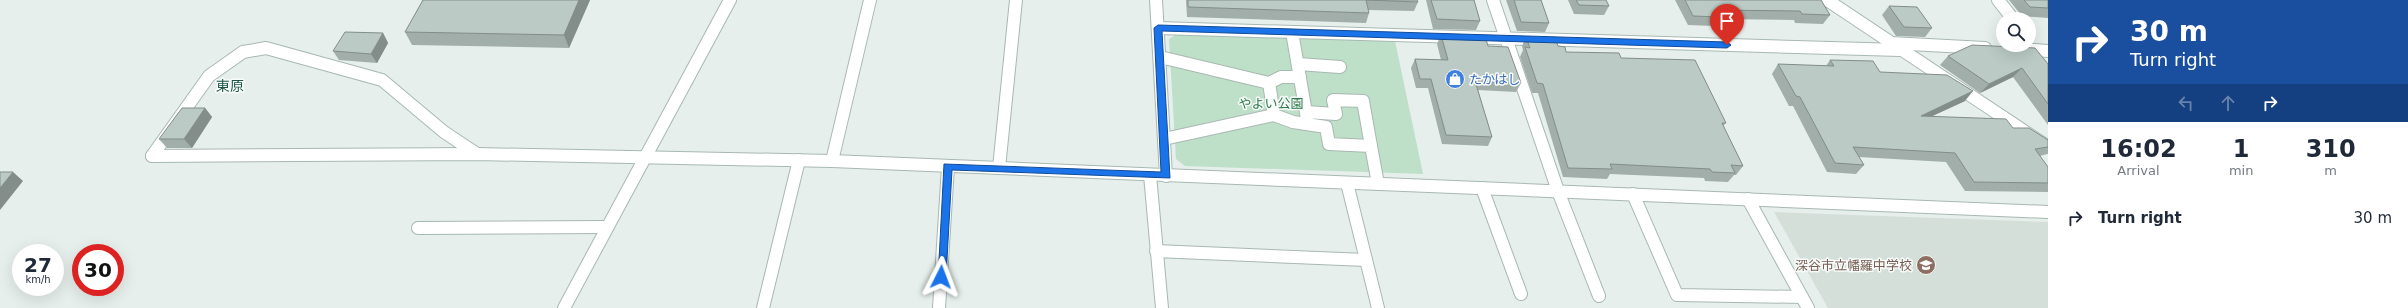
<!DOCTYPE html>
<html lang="en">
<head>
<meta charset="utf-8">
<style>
	:root { --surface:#fff; --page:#f6f6f7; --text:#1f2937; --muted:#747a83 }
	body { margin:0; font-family:"DejaVu Sans","Noto Sans JP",sans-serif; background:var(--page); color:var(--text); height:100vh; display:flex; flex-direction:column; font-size:15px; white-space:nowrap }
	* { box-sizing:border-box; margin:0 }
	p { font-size:13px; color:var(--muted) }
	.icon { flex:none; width:22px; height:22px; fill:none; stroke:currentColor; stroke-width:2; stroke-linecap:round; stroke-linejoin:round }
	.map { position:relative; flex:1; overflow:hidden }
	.drawer { display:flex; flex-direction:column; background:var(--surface); width:360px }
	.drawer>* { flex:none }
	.banner { background:#1a4fa0; color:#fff; overflow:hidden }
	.buttons { position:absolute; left:1996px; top:12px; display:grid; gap:8px }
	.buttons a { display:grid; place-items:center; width:40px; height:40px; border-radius:50%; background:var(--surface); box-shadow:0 4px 16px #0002; font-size:20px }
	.speed { position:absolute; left:12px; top:244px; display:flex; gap:8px; font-size:20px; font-weight:700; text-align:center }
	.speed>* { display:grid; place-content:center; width:52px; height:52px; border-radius:50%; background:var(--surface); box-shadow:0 4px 16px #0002; line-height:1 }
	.speed small { font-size:10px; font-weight:400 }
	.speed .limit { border:6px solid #d22; background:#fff; color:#111 }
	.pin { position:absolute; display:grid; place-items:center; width:34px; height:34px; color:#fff; margin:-41px -17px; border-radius:50% 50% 50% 0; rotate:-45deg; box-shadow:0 0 4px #0007 }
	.pin .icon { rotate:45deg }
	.me { position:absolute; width:44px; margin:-22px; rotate:3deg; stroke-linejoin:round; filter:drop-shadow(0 0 3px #0008) }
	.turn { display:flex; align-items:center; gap:14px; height:84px; padding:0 16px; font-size:18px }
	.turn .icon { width:52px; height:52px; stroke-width:2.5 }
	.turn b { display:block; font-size:28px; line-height:34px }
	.lanes { display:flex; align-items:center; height:38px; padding:0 16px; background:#0003; justify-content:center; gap:20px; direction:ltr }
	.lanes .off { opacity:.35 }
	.eta { display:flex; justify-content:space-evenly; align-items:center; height:68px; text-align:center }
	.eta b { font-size:24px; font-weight:700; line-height:28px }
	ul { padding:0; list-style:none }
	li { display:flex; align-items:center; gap:12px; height:56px; padding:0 16px }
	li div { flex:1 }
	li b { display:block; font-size:15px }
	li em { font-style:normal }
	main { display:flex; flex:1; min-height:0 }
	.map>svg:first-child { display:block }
	.built { fill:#d4dfda }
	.green { fill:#bfe0c8 }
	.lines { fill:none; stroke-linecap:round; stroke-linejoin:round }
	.minor-casing { stroke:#a8b8b2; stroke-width:14 }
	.minor { stroke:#fff; stroke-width:12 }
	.wall { fill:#a1aea9 }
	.shaded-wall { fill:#838d89 }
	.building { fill:#bbcac4; stroke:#838d89 }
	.route { fill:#1a73e8; stroke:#114b97 }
	.labels { text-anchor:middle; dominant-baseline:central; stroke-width:3; stroke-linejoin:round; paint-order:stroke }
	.shop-label { font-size:13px; fill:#366cbe; stroke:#f7fbf9; text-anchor:start }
	.park-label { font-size:13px; fill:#2d7a4b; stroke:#f7fbf9 }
	.education-label { font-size:13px; fill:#785e54; stroke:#f7fbf9; text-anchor:end }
	.neighbourhood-label { font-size:14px; fill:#1f5548; stroke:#f7fbf9 }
</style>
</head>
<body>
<main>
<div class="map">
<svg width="2048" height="308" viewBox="0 0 2048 308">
	<rect width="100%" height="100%" fill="#e6efeb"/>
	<!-- built -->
	<polygon class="built" points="1774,212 2048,222 2048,308 1828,308"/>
	<!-- green -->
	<polygon class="green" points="1177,34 1395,41 1423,174 1185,166 1176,159 1169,39"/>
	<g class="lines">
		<defs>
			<g id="minor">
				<polyline points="1156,0 1166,176"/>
				<polyline points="1493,0 1558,191 1599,296"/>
				<polyline points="1827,0 2048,147"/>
				<polyline points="1998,0 2013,19"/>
				<polyline points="1158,28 1900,50"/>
				<polyline points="1292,32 1307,119"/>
				<polyline points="1890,43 1985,48"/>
				<polyline points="2021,49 2048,51"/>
				<polyline points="1160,57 1269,83 1281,77 1300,77"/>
				<polyline points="1298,64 1340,67"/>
				<polyline points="1269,83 1274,115"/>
				<polyline points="1306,112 1336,114 1333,100 1363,101 1371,146"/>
				<polyline points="1164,139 1274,115 1293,122 1326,127 1329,144 1371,146 1378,184"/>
				<polyline points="152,156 477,154 832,161 2048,212"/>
				<polyline points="152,156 209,76 243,52 266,48 382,80 444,132 477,154"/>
				<polyline points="832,161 870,0"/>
				<polyline points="999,168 1016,0"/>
				<polyline points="1150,175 1162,308"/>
				<polyline points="1347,183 1378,308"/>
				<polyline points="1482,188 1521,294"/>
				<polyline points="1633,194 1677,295 1802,297"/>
				<polyline points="1748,199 1808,308"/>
				<polyline points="418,228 607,227"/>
				<polyline points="1156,251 1366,260"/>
				<polyline points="564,308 730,0"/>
				<polyline points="763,308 799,160"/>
				<polyline points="939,308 948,167"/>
			</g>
		</defs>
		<!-- minor casing -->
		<use href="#minor" class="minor-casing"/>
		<!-- minor -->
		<use href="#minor" class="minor"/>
	</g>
	<!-- wall -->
	<g class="wall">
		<polygon points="423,0 590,0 569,48 412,45 405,32"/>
		<polygon points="1186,0 1417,0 1418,2 1414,11 1368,10 1369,13 1366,23 1187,17"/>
		<polygon points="1426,0 1474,0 1480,21 1476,30 1433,29"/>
		<polygon points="1506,0 1541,0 1549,23 1545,32 1517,31"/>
		<polygon points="1568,0 1606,0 1609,6 1604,15 1574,14"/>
		<polygon points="1675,0 1821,0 1830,15 1823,24 1795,23 1794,20 1720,19 1715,26 1688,25"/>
		<polygon points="2009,0 2048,0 2048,18 2022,16"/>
		<polygon points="1889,6 1932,28 1925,37 1896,36 1882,15"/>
		<polygon points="383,33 388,43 377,63 339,60 333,51"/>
		<polygon points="1441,35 1488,46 1521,83 1516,92 1478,90 1492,137 1488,146 1442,144 1428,88 1416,88 1411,68 1415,59 1441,60 1437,44"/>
		<polygon points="1526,37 1558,46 1566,52 1621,58 1726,123 1723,126 1743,166 1736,175 1734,175 1728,182 1705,181 1704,178 1610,174 1607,179 1563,177 1538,93 1532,93 1520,57 1523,50 1522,46"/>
		<polygon points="1948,56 2048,64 2048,125 2013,77 1980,93 1940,65"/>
		<polygon points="1830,60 1880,72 1965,101 1932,116 2013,128 2048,140 2048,154 2047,154 2040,156 2048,167 2048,192 1965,191 1946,162 1859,157 1864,165 1856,174 1827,172 1793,106 1789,106 1772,74 1778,64 1826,66"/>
		<polygon points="205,108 212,117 192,148 167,148 159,139"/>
	</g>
	<!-- shaded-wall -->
	<g class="shaded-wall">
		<polygon points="579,0 590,0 569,48 564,35"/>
		<polygon points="383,33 388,43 377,63 371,54"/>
		<polygon points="2022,68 2013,77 1980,93 1989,84"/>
		<polygon points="1973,91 1965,101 1913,125 1921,116"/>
		<polygon points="205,108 212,117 192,148 184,139"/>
		<polygon points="13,172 23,181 0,210 0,188"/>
	</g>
	<!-- building -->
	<g class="building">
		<polygon points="423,0 579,0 564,35 405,32"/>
		<polygon points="1188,0 1417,0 1418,2 1366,0 1369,13 1188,7"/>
		<polygon points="1431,0 1474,0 1480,21 1437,19"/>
		<polygon points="1514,0 1541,0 1549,23 1521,22"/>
		<polygon points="1576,0 1606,0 1609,6 1579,5"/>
		<polygon points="1685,0 1821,0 1830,15 1802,14 1800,11 1717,10 1721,17 1693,16"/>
		<polygon points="2024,0 2048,0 2048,8 2030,7"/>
		<polygon points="1889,6 1917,7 1932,28 1904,27"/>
		<polygon points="345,32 383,33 371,54 333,51"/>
		<polygon points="1441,35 1485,36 1488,46 1508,47 1521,83 1475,81 1492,137 1446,135 1431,79 1420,79 1415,59 1448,60"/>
		<polygon points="1526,37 1555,38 1558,46 1565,47 1566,52 1619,53 1621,58 1695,60 1726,123 1722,123 1743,166 1731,165 1735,173 1712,172 1710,169 1610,164 1612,169 1568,168 1543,84 1537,83 1525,47 1530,48"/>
		<polygon points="1972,45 2035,48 2048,64 2048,104 2022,68 1989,84 1948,56"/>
		<polygon points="1830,60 1873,61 1880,72 1947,75 1973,91 1921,116 2006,119 2013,128 2029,128 2048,140 2048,147 2035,149 2048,167 2048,183 1974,182 1955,153 1853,147 1864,165 1835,163 1800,97 1796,96 1778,64 1834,66"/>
		<polygon points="182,108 205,108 184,139 159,139"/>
		<polygon points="0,172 13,172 0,188"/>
	</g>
	<!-- route -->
	<polygon class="route" points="1158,25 1727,42 1731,45 1727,48 1162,31 1170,178 952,170 946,277 941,281 938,280 944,164 1161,172 1154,28"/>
	<!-- icons -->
	<defs>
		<symbol id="shop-disc" viewBox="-11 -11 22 22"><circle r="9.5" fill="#3f7fe0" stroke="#f7fbf9"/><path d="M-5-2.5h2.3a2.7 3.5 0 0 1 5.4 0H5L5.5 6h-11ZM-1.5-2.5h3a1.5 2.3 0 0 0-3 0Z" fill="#fff"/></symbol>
		<symbol id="school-disc" viewBox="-11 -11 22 22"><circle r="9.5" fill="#8d6e63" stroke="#f7fbf9"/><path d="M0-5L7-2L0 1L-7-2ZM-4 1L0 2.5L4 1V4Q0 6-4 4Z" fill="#fff"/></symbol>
	</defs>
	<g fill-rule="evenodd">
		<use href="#shop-disc" x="1444" y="68" width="22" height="22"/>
		<use href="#school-disc" x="1915" y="254" width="22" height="22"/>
	</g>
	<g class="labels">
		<!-- shop labels -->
		<g class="shop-label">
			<text x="1469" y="79">たかはし</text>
		</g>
		<!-- park labels -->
		<g class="park-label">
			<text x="1271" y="103">やよい公園</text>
		</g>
		<!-- education labels -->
		<g class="education-label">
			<text x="1912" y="265">深谷市立幡羅中学校</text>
		</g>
		<!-- neighbourhood labels -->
		<g class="neighbourhood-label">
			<text x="230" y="86">東原</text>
		</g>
	</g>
</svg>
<div class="buttons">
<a><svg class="icon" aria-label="search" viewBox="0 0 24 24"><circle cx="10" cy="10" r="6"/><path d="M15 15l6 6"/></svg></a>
</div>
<div class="speed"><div>27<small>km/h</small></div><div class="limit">30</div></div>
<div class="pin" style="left:1727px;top:45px;background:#d93025"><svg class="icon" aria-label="arrive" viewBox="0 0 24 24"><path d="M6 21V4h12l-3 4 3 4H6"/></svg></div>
<svg class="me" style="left:941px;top:277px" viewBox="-20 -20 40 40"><path d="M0-17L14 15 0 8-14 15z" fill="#1a73e8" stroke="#fff" stroke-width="4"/></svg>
</div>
<section class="drawer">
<div class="banner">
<div class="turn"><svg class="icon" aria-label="right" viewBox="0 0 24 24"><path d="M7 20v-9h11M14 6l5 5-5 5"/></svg><div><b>30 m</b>Turn right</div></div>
<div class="lanes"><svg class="icon off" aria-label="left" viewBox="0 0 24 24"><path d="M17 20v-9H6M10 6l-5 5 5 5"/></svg><svg class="icon off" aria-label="ahead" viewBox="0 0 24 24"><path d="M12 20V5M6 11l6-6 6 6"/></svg><svg class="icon" aria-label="right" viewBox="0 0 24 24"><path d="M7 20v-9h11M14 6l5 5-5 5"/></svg></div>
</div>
<div class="eta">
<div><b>16:02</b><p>Arrival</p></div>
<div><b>1</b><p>min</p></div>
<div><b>310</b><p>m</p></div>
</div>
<ul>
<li><svg class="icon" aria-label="right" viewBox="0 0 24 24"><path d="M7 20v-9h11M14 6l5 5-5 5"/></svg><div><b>Turn right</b></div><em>30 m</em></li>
</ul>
</section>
</main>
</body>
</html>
